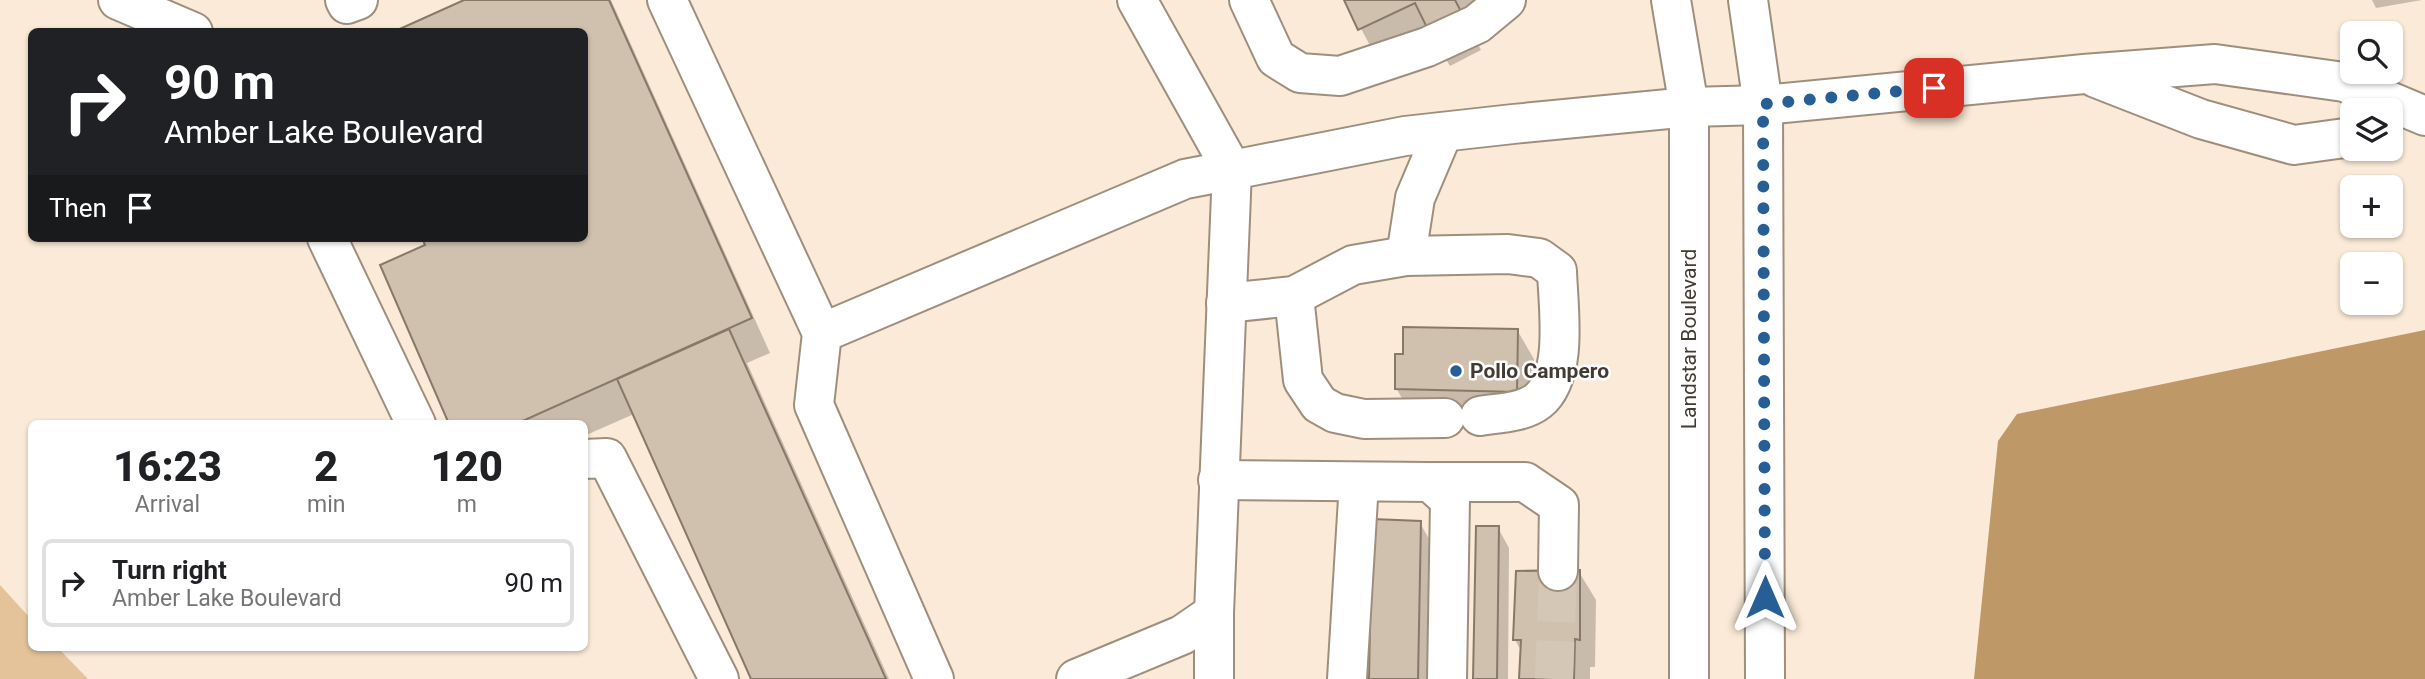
<!DOCTYPE html>
<html lang="en">
<head>
<meta charset="utf-8">
<style>
	:root { --surface:#fff; --page:#f2f2f2; --text:#202124; --muted:#757577; --line:#e0e0e0 }
	body { margin:0; font-family:Roboto,sans-serif; background:var(--page); color:var(--text); height:100vh; display:flex; flex-direction:column; font-size:26px; white-space:nowrap }
	* { box-sizing:border-box; margin:0 }
	p { font-size:23px; color:var(--muted) }
	.icon { flex:none; width:38px; height:38px; fill:none; stroke:currentColor; stroke-width:2; stroke-linecap:round; stroke-linejoin:round }
	.map { position:relative; flex:1; overflow:hidden }
	.drawer { position:absolute; left:28px; top:420px; width:560px; height:231px; display:flex; flex-direction:column; background:var(--surface); border-radius:10px; box-shadow:0 2px 5px #0004 }
	.drawer>* { flex:none }
	.hud { position:absolute; left:28px; top:28px; width:560px; height:214px; border-radius:10px; box-shadow:0 2px 5px #0004; background:#202124; color:#fff; overflow:hidden }
	.tools { position:absolute; left:2340px; top:21px; display:grid; gap:14px }
	.tools a { display:grid; place-items:center; width:63px; height:63px; border-radius:10px; background:var(--surface); box-shadow:0 2px 5px #0004; font-size:35px }
	.pin { position:absolute; display:grid; place-items:center; width:60px; height:60px; color:#fff; margin:-30px; border-radius:14px; box-shadow:0 4px 10px #0006 }
	.me { position:absolute; width:77px; margin:-38px; rotate:0deg; stroke-linejoin:round; filter:drop-shadow(0 0 5px #0008) }
	.turn { display:flex; align-items:center; gap:24px; height:147px; padding:0 21px; font-size:32px }
	.turn .icon { width:91px; height:91px; stroke-width:2.5 }
	.turn b { display:block; font-size:49px; line-height:60px }
	.then { display:flex; align-items:center; height:66px; padding:0 21px; background:#0003; gap:14px; font-size:26px }
	.eta { display:flex; justify-content:space-evenly; align-items:center; height:119px; text-align:center }
	.eta b { font-size:42px; font-weight:800; line-height:49px }
	ul { padding:0; list-style:none }
	li { display:flex; align-items:center; gap:21px; height:88px; margin:0 14px 10px; padding:0 7px; border:4px solid var(--line); border-radius:10px }
	li div { flex:1 }
	li b { display:block; font-size:26px }
	li em { font-style:normal }
	.map>svg:first-child { display:block }
	.green { fill:#e5c39a }
	.water { fill:#bf9868 }
	.shadow { fill:#0003 }
	.building { fill:#d0c1ae; stroke:#877967; stroke-width:2 }
	.lines { fill:none; stroke-linecap:round; stroke-linejoin:round }
	.minor-tunnel { stroke:#d5c7b6; stroke-width:38; stroke-dasharray:38 19; stroke-linecap:butt }
	.minor-casing { stroke:#9e8f7d; stroke-width:42 }
	.major-casing { stroke:#9e8f7d; stroke-width:42 }
	.minor { stroke:#fff; stroke-width:38 }
	.major { stroke:#fff; stroke-width:38 }
	.route { stroke:#285e96; stroke-width:12; stroke-dasharray:0 21.6 }
	.poi-dot { fill:#285e96; stroke:#fff; stroke-width:2.5 }
	.labels { text-anchor:middle; dominant-baseline:central; stroke-width:5; stroke-linejoin:round; paint-order:stroke }
	.street-label { font-size:21px; fill:#423b34; stroke:#fff }
	.poi-label { font-size:21px; font-weight:bold; fill:#423b34; stroke:#fff; text-anchor:start }
</style>
</head>
<body>
<div class="map">
<svg width="2425" height="679" viewBox="0 0 2425 679">
	<rect width="100%" height="100%" fill="#faead7"/>
	<!-- green -->
	<polygon class="green" points="0,585 31,619 32,648 58,648 88,679 0,679"/>
	<!-- water -->
	<polygon class="water" points="2425,330 2425,679 1974,679 1998,441 2017,414"/>
	<!-- shadow -->
	<g class="shadow">
		<polygon points="468,0 611,0 770,353 747,363 889,679 753,679 634,414 584,436 584,424 451,424 427,246 424,238 584,238 584,32"/>
		<polygon points="1346,0 1489,0 1466,22 1481,50 1450,66 1433,37 1376,57"/>
		<polygon points="2372,0 2422,0 2376,8"/>
		<polygon points="1517,330 1534,359 1532,420 1413,417 1396,388"/>
		<polygon points="1420,523 1436,551 1434,679 1371,679"/>
		<polygon points="1498,528 1509,548 1508,679 1475,679"/>
		<polygon points="1579,572 1596,600 1595,667 1590,667 1590,679 1521,679 1522,652 1515,640"/>
	</g>
	<!-- building -->
	<g class="building">
		<polygon points="464,0 609,0 752,318 516,424 449,424 380,265 425,245 422,238 584,238 584,32 393,32"/>
		<polygon points="1344,0 1455,0 1466,21 1432,38 1415,3 1358,30"/>
		<polygon points="1403,327 1518,329 1517,392 1395,389 1395,354 1403,354"/>
		<polygon points="729,329 886,679 751,679 617,379"/>
		<polygon points="1372,519 1421,521 1418,679 1369,679"/>
		<polygon points="1476,526 1499,526 1497,679 1473,679"/>
		<polygon points="1580,570 1580,640 1575,639 1574,679 1519,679 1521,640 1513,640 1516,571"/>
	</g>
	<g class="lines">
		<!-- minor-tunnel -->
		<polyline class="minor-tunnel" points="1554,679 1558,571"/>
		<defs>
			<g id="minor">
				<polyline points="118,0 193,32"/>
				<polyline points="345,0 347,4 358,0"/>
				<polyline points="667,0 822,333 814,405 934,679"/>
				<polyline points="1249,0 1276,58 1300,73 1340,76 1427,47 1477,24 1506,0"/>
				<polyline points="2096,78 2201,119 2294,145 2352,137"/>
				<polyline points="327,238 416,424"/>
				<polyline points="1406,256 1415,198 1443,132"/>
				<polyline points="1294,296 1303,380 1319,404 1335,413 1364,419 1445,418"/>
				<path d="M1226,303l68,-7 59,-31 53,-9 102,-2 31,4 18,13c1,35 12,105 -19,130 -15,12 -41,12 -58,15"/>
				<polyline points="822,333 1185,179 1232,170 1137,0"/>
				<polyline points="584,459 607,458 719,679"/>
				<polyline points="1218,480 1430,482 1450,500 1447,679"/>
				<polyline points="1430,482 1525,482 1559,505 1558,571"/>
				<polyline points="1076,679 1182,635 1214,613 1232,170 1405,136 1513,124 1689,107 1763,105 2084,74 2215,64 2344,82 2425,116"/>
				<polyline points="1214,679 1214,613"/>
				<polyline points="1347,679 1359,482"/>
			</g>
			<g id="major">
				<polyline points="1671,0 1689,107 1689,679"/>
				<polyline points="1748,0 1763,105 1765,679"/>
			</g>
		</defs>
		<!-- minor casing -->
		<use href="#minor" class="minor-casing"/>
		<!-- major casing -->
		<use href="#major" class="major-casing"/>
		<!-- minor -->
		<use href="#minor" class="minor"/>
		<!-- major -->
		<use href="#major" class="major"/>
	</g>
	<g class="lines">
		<!-- route -->
		<polyline class="route" points="1765,597 1763,104 1934,88"/>
	</g>
	<!-- markers -->
	<circle class="poi-dot" cx="1456" cy="371" r="7"/>
	<g class="labels">
		<!-- street labels -->
		<g class="street-label">
			<text transform="translate(1689 339) rotate(-90)">Landstar Boulevard</text>
		</g>
		<!-- poi labels -->
		<g class="poi-label">
			<text x="1470" y="371">Pollo Campero</text>
		</g>
	</g>
</svg>
<div class="tools">
<a><svg class="icon" aria-label="search" viewBox="0 0 24 24"><circle cx="10" cy="10" r="6"/><path d="M15 15l6 6"/></svg></a>
<a><svg class="icon" aria-label="layers" viewBox="0 0 24 24"><path d="M12 4l9 5-9 5-9-5zM3 14l9 5 9-5"/></svg></a>
<a>+</a>
<a>−</a>
</div>
<div class="pin" style="left:1934px;top:88px;background:#d93025"><svg class="icon" aria-label="arrive" viewBox="0 0 24 24"><path d="M6 21V4h12l-3 4 3 4H6"/></svg></div>
<svg class="me" style="left:1765px;top:597px" viewBox="-20 -20 40 40"><path d="M0-17L14 15 0 8-14 15z" fill="#285e96" stroke="#fff" stroke-width="4"/></svg>
<div class="hud">
<div class="turn"><svg class="icon" aria-label="right" viewBox="0 0 24 24"><path d="M7 20v-9h11M14 6l5 5-5 5"/></svg><div><b>90 m</b>Amber Lake Boulevard</div></div>
<div class="then">Then<svg class="icon" aria-label="arrive" viewBox="0 0 24 24"><path d="M6 21V4h12l-3 4 3 4H6"/></svg></div>
</div>
<section class="drawer">
<div class="eta">
<div><b>16:23</b><p>Arrival</p></div>
<div><b>2</b><p>min</p></div>
<div><b>120</b><p>m</p></div>
</div>
<ul>
<li><svg class="icon" aria-label="right" viewBox="0 0 24 24"><path d="M7 20v-9h11M14 6l5 5-5 5"/></svg><div><b>Turn right</b><p>Amber Lake Boulevard</p></div><em>90 m</em></li>
</ul>
</section>
</div>
</body>
</html>
